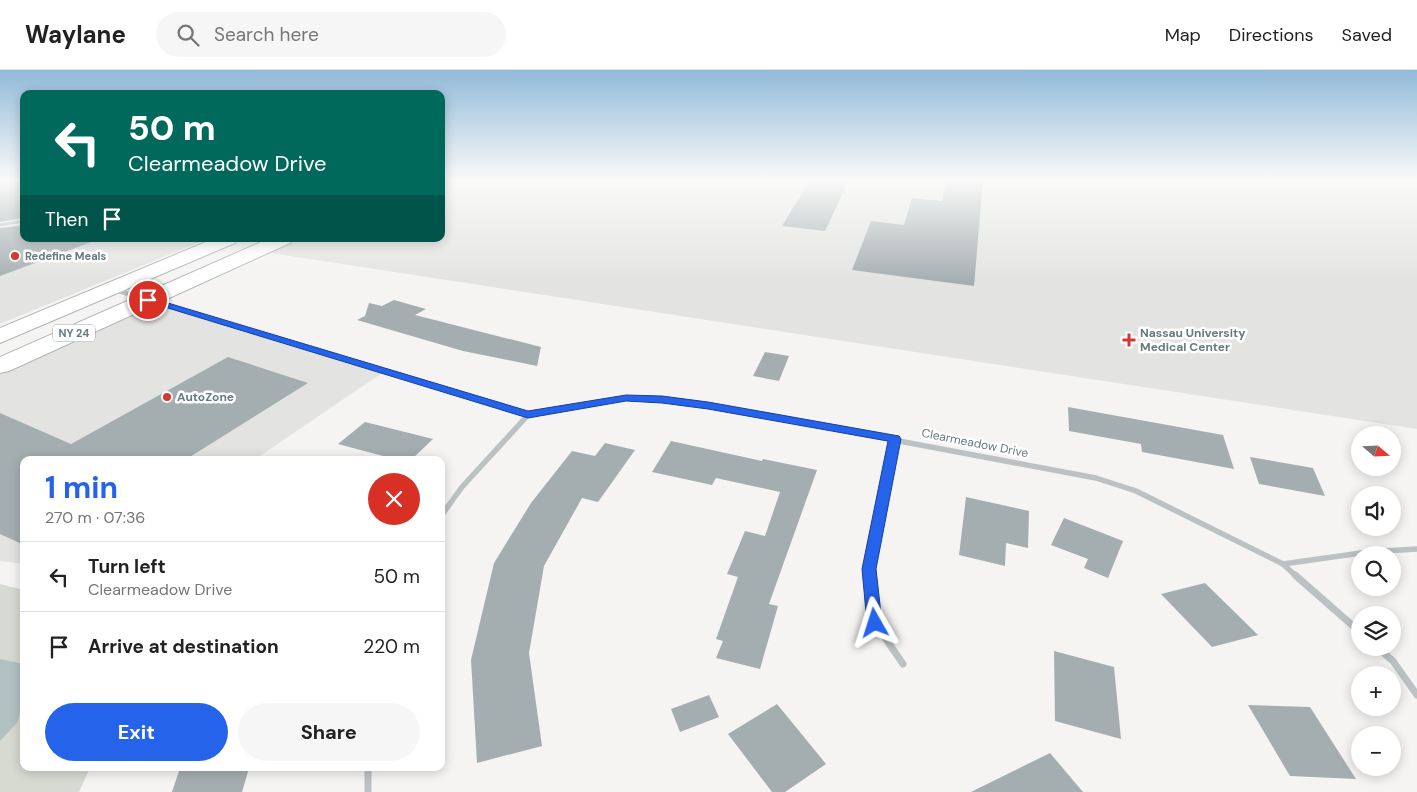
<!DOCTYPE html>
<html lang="en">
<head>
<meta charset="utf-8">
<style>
	:root { --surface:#fff; --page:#f6f6f6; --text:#222; --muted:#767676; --line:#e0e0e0; --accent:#2563eb }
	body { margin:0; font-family:"DM Sans",sans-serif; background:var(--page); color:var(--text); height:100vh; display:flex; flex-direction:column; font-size:19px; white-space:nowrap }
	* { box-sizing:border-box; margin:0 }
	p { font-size:16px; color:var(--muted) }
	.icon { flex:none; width:28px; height:28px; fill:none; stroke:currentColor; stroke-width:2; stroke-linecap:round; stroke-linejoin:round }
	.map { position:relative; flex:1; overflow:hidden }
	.sheet { position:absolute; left:20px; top:386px; width:425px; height:315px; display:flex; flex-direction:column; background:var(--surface); border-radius:10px; box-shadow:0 2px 12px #0003 }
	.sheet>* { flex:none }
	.guide { position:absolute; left:20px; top:20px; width:425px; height:152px; border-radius:10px; box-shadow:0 2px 12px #0003; background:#00695c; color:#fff; overflow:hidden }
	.needle { width:32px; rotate:109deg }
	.fabs { position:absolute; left:1351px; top:356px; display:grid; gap:10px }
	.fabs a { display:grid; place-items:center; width:50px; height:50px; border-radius:50%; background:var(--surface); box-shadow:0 2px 12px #0003; font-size:25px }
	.pin { position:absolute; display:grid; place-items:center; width:42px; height:42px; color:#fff; margin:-21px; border:2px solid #fff; border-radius:50%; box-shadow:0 1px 5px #0007 }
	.me { position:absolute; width:55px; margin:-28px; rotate:354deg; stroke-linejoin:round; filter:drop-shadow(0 0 4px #0008) }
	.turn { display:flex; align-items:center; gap:18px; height:105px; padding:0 25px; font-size:22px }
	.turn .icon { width:65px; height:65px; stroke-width:2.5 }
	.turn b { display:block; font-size:35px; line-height:42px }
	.then { display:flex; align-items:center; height:48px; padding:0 25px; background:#0003; gap:10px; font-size:19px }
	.round { display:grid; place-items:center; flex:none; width:52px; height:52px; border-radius:26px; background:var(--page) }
	.headline { display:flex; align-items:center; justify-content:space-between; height:85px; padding:0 25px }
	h1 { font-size:30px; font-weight:700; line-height:38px; color:var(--accent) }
	.cta { display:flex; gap:10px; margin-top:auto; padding:10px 25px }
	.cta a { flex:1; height:58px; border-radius:30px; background:var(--accent); color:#fff; font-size:20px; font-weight:700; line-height:58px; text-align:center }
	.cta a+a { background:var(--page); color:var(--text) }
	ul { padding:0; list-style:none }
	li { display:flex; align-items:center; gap:15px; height:70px; padding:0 25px; border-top:1px solid var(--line) }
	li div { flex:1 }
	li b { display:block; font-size:19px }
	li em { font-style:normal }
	header { display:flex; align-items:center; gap:30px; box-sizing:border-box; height:70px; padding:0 25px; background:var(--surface); border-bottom:1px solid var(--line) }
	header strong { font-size:24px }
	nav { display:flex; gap:28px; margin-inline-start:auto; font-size:18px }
	.search { width:350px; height:45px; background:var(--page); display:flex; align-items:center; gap:12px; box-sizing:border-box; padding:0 18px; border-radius:28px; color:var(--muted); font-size:19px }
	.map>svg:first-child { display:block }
	.built { fill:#e3e4e2 }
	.green { fill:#d6dad1 }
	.water { fill:#b2c2c3 }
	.building { fill:#a4aeb0 }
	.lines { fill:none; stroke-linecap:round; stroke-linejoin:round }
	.primary-casing { stroke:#adb4b6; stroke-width:2 }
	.street-far3 { stroke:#bcc1c3; stroke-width:3 }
	.street-far2 { stroke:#bcc1c3; stroke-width:4.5 }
	.street-far1 { stroke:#bcc1c3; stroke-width:5.5 }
	.street { stroke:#bcc1c3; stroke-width:7 }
	.primary { fill:#fff; fill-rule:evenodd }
	.route { fill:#2563eb; stroke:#184099 }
	.poi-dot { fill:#d53832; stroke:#fff; stroke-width:2 }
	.labels { text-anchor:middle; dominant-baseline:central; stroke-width:5; stroke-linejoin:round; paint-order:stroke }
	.far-poi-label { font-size:11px; font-weight:bold; fill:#667a80; stroke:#fff; text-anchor:start }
	.shield { fill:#fff; stroke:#94a2a6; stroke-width:1 }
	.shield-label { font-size:11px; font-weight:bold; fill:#667a80 }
	.poi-label { font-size:12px; font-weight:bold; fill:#667a80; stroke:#fff; text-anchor:start }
	.street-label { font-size:12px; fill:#667a80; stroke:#fff }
</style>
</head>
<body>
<header>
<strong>Waylane</strong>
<div class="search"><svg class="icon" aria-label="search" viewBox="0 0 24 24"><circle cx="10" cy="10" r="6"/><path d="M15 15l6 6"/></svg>Search here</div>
<nav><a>Map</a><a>Directions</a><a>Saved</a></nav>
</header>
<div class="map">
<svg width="1417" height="722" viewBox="0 0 1417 722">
	<rect width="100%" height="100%" fill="#f5f4f2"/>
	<!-- built -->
	<g class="built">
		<polygon points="441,110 1417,110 1417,359 264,182 289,169 441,169"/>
		<polygon points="24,155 24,169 207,169 0,254 0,159"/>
		<polygon points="148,230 385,301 254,390 24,390 24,494 0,491 0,296"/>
	</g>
	<!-- green -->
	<polygon class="green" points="0,514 24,520 24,698 90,698 79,722 0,722"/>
	<!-- water -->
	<polygon class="water" points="0,589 24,594 24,630 17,653 0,671"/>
	<!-- building -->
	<g class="building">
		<polygon points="0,110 24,110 24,148 0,152"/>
		<polygon points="810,110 849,110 825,161 782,156"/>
		<polygon points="947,110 983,110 974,216 852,200 871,151 904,155 912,128 942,131"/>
		<polygon points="24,155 24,169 93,169 94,171 0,206 0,158"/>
		<polygon points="394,230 426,239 415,245 541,277 537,296 463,281 357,250 365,246 369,233 382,236"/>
		<polygon points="765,282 789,286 779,311 753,306"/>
		<polygon points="228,287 308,313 185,390 24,390 24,475 0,464 0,343 71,374"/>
		<polygon points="1068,337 1223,365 1234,399 1142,382 1141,374 1069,361"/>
		<polygon points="365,352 433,369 411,390 398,390 338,374"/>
		<polygon points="671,371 762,391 763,389 817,400 769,534 778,536 760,599 716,588 723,571 716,569 738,507 727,504 745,461 765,466 780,422 716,408 712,415 652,402"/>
		<polygon points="605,373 635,380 598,432 582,428 544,496 529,583 542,676 477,693 471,590 494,493 531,433 572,381 595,386"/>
		<polygon points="1250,387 1313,398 1325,426 1259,414"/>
		<polygon points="966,427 1029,441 1028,478 1006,473 1005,496 959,485"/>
		<polygon points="1064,448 1123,471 1108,508 1084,498 1088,489 1051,475"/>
		<polygon points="1205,513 1258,565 1212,577 1161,524"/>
		<polygon points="1054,581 1114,597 1121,669 1055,651"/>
		<polygon points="709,625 719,647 680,662 671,639"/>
		<polygon points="777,634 826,694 785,722 772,722 728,664"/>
		<polygon points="1248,635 1310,637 1356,709 1290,706"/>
		<polygon points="1050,683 1083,722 971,722"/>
		<polygon points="180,698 249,698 242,722 172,722"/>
	</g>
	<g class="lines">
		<defs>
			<g id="primary">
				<polygon points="213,169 237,169 235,173 0,273 0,258"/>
				<polygon points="268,169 292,169 290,173 9,301 0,303 0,287"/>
			</g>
		</defs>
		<!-- primary casing -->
		<use href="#primary" class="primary-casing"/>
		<!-- street-far3 -->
		<polyline class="street-far3" points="0,155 24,151"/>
		<!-- street-far2 -->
		<g class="street-far2">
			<polyline points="115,220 143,228"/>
			<polyline points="153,231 508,339"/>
			<polyline points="563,339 626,328 662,329 729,339"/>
		</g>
		<!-- street-far1 -->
		<g class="street-far1">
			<polyline points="504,338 528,345 570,338"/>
			<polyline points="723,338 1096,408 1136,421 1283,494 1368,482 1417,479"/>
			<polyline points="441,446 462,417 528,345"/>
			<polyline points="1283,494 1296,506"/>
			<polyline points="870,506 869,499 895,369"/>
		</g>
		<!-- street -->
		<g class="street">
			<polyline points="870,505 875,553 903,594"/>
			<polyline points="1295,505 1360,562"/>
			<polyline points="1378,578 1393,591 1417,625"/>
			<polyline points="368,698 368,722"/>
		</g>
		<!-- primary -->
		<use href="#primary" class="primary"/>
	</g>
	<!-- sky -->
	<linearGradient id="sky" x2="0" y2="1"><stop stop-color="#92bad9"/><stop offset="0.52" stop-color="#fafaf9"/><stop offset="1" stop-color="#fafaf9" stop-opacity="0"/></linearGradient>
	<rect width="1417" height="212" fill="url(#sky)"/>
	<!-- route -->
	<polygon class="route" points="148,227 528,341 626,325 662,326 708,332 899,366 901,369 876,499 882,553 880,558 875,559 869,558 867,553 862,499 888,371 708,339 662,333 626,331 528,348 145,231 145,228"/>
	<!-- markers -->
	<g class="poi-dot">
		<circle cx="15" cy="186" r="5"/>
		<path d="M1126.5 262.5h5v5h5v5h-5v5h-5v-5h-5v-5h5z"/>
		<circle cx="167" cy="327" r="5"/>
	</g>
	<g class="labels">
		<!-- far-poi labels -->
		<g class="far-poi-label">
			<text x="25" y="186">Redefine Meals</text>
		</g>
		<!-- shield labels -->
		<rect class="shield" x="53" y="254.5" width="42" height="17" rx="4"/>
		<g class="shield-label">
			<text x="74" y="263">NY 24</text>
		</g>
		<!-- poi labels -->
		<g class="poi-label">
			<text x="1140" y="263">Nassau University<tspan x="1140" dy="14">Medical Center</tspan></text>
			<text x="177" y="327">AutoZone</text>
		</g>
		<!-- street labels -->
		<g class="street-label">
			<text transform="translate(975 373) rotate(11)">Clearmeadow Drive</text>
		</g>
	</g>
</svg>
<div class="fabs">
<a><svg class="needle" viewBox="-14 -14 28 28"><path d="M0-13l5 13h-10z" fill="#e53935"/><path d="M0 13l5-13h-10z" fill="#767676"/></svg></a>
<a><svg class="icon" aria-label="sound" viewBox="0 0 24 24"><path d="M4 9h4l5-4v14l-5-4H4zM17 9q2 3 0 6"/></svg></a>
<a><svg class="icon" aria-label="search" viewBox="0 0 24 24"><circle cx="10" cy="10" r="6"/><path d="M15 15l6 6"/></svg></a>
<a><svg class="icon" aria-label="layers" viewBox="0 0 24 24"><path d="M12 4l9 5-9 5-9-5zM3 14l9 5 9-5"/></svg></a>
<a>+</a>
<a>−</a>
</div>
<div class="pin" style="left:148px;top:230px;background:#d93025"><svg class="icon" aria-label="arrive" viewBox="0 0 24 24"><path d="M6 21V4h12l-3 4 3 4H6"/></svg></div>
<svg class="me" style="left:875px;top:553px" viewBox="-20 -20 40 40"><path d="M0-17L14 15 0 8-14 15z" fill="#2563eb" stroke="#fff" stroke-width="4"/></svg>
<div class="guide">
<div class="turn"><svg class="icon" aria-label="left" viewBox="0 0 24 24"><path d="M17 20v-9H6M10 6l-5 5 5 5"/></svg><div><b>50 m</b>Clearmeadow Drive</div></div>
<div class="then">Then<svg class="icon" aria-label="arrive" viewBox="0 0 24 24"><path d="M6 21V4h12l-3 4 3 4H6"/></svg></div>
</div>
<section class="sheet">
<div class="headline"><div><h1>1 min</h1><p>270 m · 07:36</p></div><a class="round" style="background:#d93025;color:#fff"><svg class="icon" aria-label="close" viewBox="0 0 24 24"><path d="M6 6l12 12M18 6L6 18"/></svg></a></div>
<ul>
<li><svg class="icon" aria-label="left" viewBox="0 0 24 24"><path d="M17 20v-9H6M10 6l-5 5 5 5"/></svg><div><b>Turn left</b><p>Clearmeadow Drive</p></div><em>50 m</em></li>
<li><svg class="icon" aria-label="arrive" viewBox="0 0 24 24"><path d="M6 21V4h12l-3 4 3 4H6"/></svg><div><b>Arrive at destination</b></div><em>220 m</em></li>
</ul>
<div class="cta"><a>Exit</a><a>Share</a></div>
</section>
</div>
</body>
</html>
